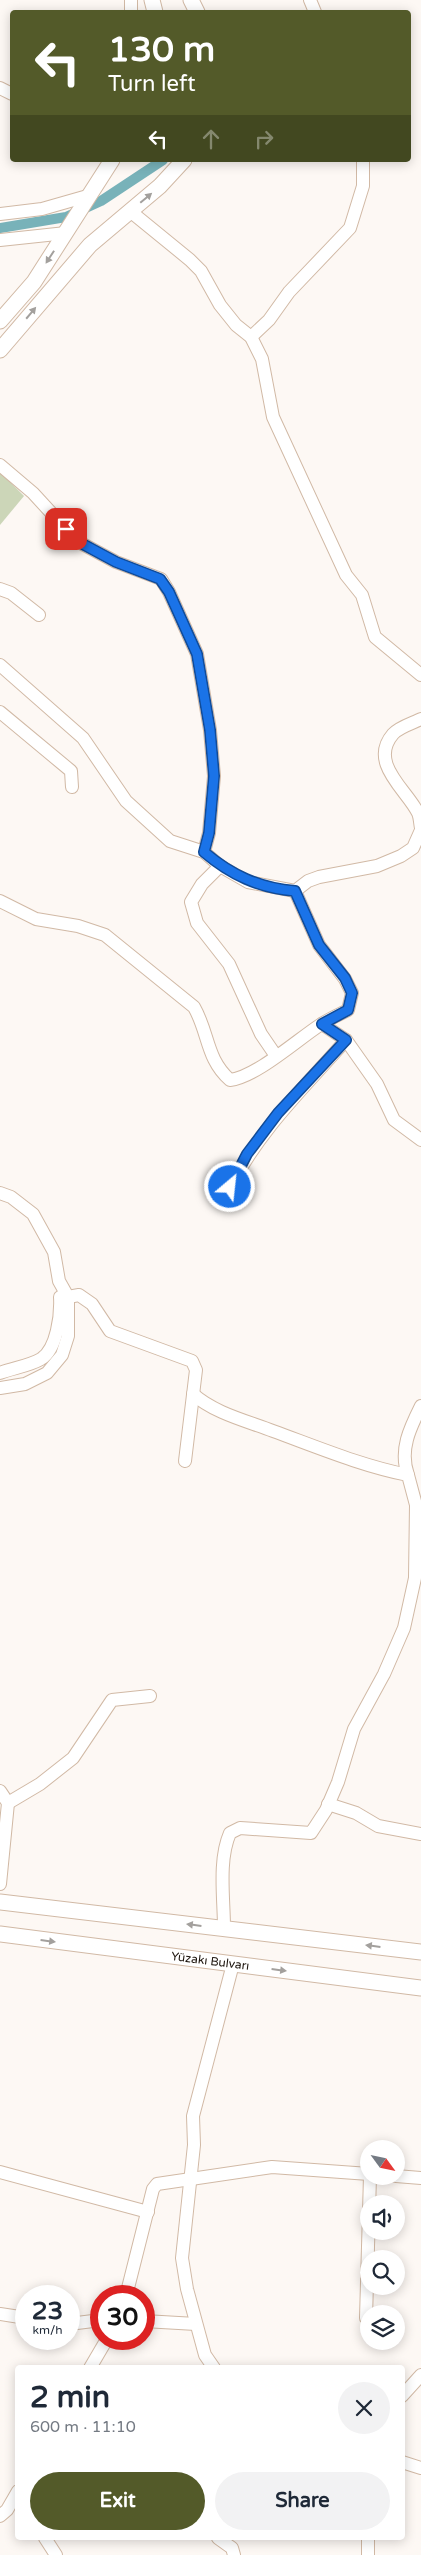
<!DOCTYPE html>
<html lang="en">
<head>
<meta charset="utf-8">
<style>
	:root { --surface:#fff; --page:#f2f2f3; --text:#1f2937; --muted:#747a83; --accent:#535a29 }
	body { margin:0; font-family:"Varela Round",sans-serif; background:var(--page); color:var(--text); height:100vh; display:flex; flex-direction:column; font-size:19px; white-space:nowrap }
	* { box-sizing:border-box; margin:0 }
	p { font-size:16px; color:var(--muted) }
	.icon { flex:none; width:28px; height:28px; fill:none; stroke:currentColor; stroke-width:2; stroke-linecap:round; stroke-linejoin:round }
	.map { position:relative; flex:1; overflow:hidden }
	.details { position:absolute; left:15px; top:2365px; width:390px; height:175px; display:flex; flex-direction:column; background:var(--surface); border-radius:5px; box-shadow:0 2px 12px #0003 }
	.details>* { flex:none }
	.guide { position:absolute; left:10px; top:10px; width:401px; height:152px; border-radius:5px; box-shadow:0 2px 12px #0003; background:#535a29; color:#fff; overflow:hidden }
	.needle { width:32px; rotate:123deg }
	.buttons { position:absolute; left:360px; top:2140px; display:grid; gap:10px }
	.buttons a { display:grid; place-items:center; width:45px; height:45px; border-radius:50%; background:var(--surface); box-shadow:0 2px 12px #0003; font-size:25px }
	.speed { position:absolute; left:15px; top:2285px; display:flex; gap:10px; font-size:25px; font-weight:700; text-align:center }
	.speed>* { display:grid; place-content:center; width:65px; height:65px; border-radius:50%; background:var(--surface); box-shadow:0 2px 12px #0003; line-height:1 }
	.speed small { font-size:12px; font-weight:400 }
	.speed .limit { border:8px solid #d22; background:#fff; color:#111 }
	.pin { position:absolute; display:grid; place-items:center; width:42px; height:42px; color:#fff; margin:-21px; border-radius:10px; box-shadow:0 2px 8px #0006 }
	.me { position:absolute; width:55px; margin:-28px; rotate:28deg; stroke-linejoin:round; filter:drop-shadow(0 0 4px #0008) }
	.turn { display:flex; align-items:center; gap:18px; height:105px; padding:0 15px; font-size:22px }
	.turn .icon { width:65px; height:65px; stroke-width:2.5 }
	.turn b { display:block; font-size:35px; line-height:42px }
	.lanes { display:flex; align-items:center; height:48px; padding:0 15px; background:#0003; justify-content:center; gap:25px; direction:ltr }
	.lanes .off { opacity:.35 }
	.round { display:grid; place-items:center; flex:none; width:52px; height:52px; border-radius:26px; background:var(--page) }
	.headline { display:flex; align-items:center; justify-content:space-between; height:85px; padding:0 15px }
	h1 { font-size:30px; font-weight:700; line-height:38px }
	.cta { display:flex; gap:10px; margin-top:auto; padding:10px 15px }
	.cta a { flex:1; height:58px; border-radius:30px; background:var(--accent); color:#fff; font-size:20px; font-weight:700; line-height:58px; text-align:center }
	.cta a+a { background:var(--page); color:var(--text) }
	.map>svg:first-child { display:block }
	.green { fill:#ccd6b8 }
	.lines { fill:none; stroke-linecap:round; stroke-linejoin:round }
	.canal { stroke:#78b2b9; stroke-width:10 }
	.minor-casing { stroke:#d1b9a5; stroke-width:14 }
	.major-casing { stroke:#d1b9a5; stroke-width:17 }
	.minor { stroke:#fff; stroke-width:12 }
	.major { stroke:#fff; stroke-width:15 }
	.oneway { fill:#a3a09d }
	.route-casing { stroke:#114b97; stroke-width:12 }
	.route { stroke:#1a73e8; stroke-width:9 }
	.labels { text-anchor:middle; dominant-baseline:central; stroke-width:4; stroke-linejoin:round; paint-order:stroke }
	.street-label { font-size:12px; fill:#1a120b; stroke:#fff }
</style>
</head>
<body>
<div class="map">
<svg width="421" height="2555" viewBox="0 0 421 2555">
	<rect width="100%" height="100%" fill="#fdf8f4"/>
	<!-- green -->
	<polygon class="green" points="0,472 24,496 0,525"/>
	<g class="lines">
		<!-- canal -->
		<polyline class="canal" points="0,228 66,217 101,201 163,160"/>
		<defs>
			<g id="minor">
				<polyline points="310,0 315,12"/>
				<polyline points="131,12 131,0"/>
				<polyline points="0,88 12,94"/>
				<polyline points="130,211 190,260 201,271 220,305 236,325 251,337 262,359 273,417 346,575 362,595 375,637 421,675"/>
				<polyline points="0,214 42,209 91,195"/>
				<polyline points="0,240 66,233"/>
				<polyline points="251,337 269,320 289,292 350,228 363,186 363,160"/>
				<polyline points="0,465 33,493 77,541 116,562 161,579 169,592 197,654 210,730 214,776 209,833 204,852"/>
				<polyline points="0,589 11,593 39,615"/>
				<polyline points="0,665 83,738 126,801 170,841 204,852 220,866 248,882 295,891 308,881 319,877 377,866 401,856 413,848 421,830"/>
				<polyline points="0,712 71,771 72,787"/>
				<path d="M421,719c-8,4 -22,8 -28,15 -25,29 14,56 25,79 2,4 2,11 3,15"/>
				<polyline points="220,866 202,884 191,902 197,923 229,964 261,1034 276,1056"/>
				<path d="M0,901l36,18 42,7 27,9 89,72c15,26 12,52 36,73 26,-3 67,-40 90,-55 9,-6 18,-10 28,-15l4,-17 -7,-14 -26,-34 -24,-54"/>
				<polyline points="322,1024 346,1040 377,1084 394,1120 421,1140"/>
				<path d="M230,1187c32,-60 72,-97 116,-147"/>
				<polyline points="0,1193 11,1197 33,1214 54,1252 59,1281 68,1297 68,1336 62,1355 47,1373 25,1384 0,1388"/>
				<polyline points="68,1297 79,1295 92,1304 110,1331 192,1361 196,1370 185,1461"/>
				<path d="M0,1373c13,-5 29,-7 41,-14 16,-10 20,-44 19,-62"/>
				<path d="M193,1394c21,19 54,27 80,37 44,16 89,35 135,44l8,30 -1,73 -11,50 -20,46 -30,55 -16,53 -12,28 -15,23 -71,-5 -10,5c-12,27 -6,66 -6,95"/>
				<path d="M408,1475c-9,-25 2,-47 13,-69"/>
				<polyline points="0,1791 8,1803 0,1884"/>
				<polyline points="8,1803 40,1784 73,1758 112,1700 150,1696"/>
				<polyline points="328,1804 356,1813 378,1826 421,1834"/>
				<polyline points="0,2172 148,2212"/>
				<polyline points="396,2176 421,2178"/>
				<polyline points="126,2296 153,2189 157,2184 272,2167 369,2174"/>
				<polyline points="0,2314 26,2318"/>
				<polyline points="366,2318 370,2176"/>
				<polyline points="144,2321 196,2324"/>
				<polyline points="69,2324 101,2320"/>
				<polyline points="90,2368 107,2339"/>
				<polyline points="214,2368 205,2355 187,2289 182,2258 194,2145 193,2116 233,1964"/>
				<polyline points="402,2396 421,2375"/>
				<polyline points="402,2462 421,2468"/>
				<polyline points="0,2516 7,2510 18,2491"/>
				<polyline points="45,2538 56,2555"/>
				<polyline points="218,2538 232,2548 234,2555"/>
				<polyline points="368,2555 368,2538"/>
			</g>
			<g id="major">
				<polyline points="152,0 155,12"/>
				<polyline points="191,0 197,12"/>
				<polyline points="0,321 34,282 112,160"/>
				<polyline points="0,350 90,245 160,186 184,160"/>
				<polyline points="0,1902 421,1952"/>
				<path id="s1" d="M0,1934l421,54"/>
			</g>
		</defs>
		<!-- minor casing -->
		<use href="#minor" class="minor-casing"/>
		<!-- major casing -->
		<use href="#major" class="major-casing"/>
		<!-- minor -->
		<use href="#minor" class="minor"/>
		<!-- major -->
		<use href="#major" class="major"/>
	</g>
	<!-- one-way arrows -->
	<defs><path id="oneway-solid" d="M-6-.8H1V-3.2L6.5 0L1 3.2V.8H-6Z" transform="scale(1.25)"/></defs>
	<g class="oneway">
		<use href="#oneway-solid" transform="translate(146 198) rotate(-40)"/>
		<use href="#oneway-solid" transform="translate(50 257) rotate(123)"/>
		<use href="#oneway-solid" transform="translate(31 313) rotate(-50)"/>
		<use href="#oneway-solid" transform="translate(194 1925) rotate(-173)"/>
		<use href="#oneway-solid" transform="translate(48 1941) rotate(7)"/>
		<use href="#oneway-solid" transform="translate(373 1946) rotate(-173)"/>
		<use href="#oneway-solid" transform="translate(279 1970) rotate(7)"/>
	</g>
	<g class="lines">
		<defs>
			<path id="route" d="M66,529l11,12 39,21 44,17 9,13 28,62 13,76 4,46 -5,57 -5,19c27,23 55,36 91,39l24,54 26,33 7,15 -4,17 -26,14 24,16 -68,73 -31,41 -17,33"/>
		</defs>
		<!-- route casing -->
		<use href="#route" class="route-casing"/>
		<!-- route -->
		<use href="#route" class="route"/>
	</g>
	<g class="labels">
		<!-- street labels -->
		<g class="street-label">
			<text stroke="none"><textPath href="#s1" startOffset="212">Yüzakı Bulvarı</textPath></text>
		</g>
	</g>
</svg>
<div class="buttons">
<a><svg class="needle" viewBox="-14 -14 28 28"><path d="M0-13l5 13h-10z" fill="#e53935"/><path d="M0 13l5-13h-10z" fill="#747a83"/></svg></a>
<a><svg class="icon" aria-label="sound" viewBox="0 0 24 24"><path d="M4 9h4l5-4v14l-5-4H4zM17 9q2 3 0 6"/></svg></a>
<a><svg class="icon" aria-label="search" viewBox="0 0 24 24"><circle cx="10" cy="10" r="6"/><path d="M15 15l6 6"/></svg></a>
<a><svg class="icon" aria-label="layers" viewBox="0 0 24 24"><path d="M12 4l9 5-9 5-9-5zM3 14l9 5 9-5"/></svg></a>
</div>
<div class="speed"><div>23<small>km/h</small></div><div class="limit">30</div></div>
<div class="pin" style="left:66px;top:529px;background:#d93025"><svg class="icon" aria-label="arrive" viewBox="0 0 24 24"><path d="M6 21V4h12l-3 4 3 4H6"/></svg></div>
<svg class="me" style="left:230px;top:1187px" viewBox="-20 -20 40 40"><circle r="17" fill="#1a73e8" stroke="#fff" stroke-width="3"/><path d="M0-11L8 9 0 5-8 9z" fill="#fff"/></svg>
<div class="guide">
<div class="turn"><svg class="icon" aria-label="left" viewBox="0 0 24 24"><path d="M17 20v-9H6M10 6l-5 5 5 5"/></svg><div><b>130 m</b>Turn left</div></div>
<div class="lanes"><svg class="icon" aria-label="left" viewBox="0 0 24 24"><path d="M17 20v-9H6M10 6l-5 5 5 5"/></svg><svg class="icon off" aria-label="ahead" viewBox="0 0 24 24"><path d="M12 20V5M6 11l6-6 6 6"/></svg><svg class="icon off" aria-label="right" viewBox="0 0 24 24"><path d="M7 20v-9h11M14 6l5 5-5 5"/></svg></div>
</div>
<section class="details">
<div class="headline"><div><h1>2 min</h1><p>600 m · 11:10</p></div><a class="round"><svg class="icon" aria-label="close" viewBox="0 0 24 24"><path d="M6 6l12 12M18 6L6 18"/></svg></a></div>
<div class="cta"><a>Exit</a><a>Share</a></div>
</section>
</div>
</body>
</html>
